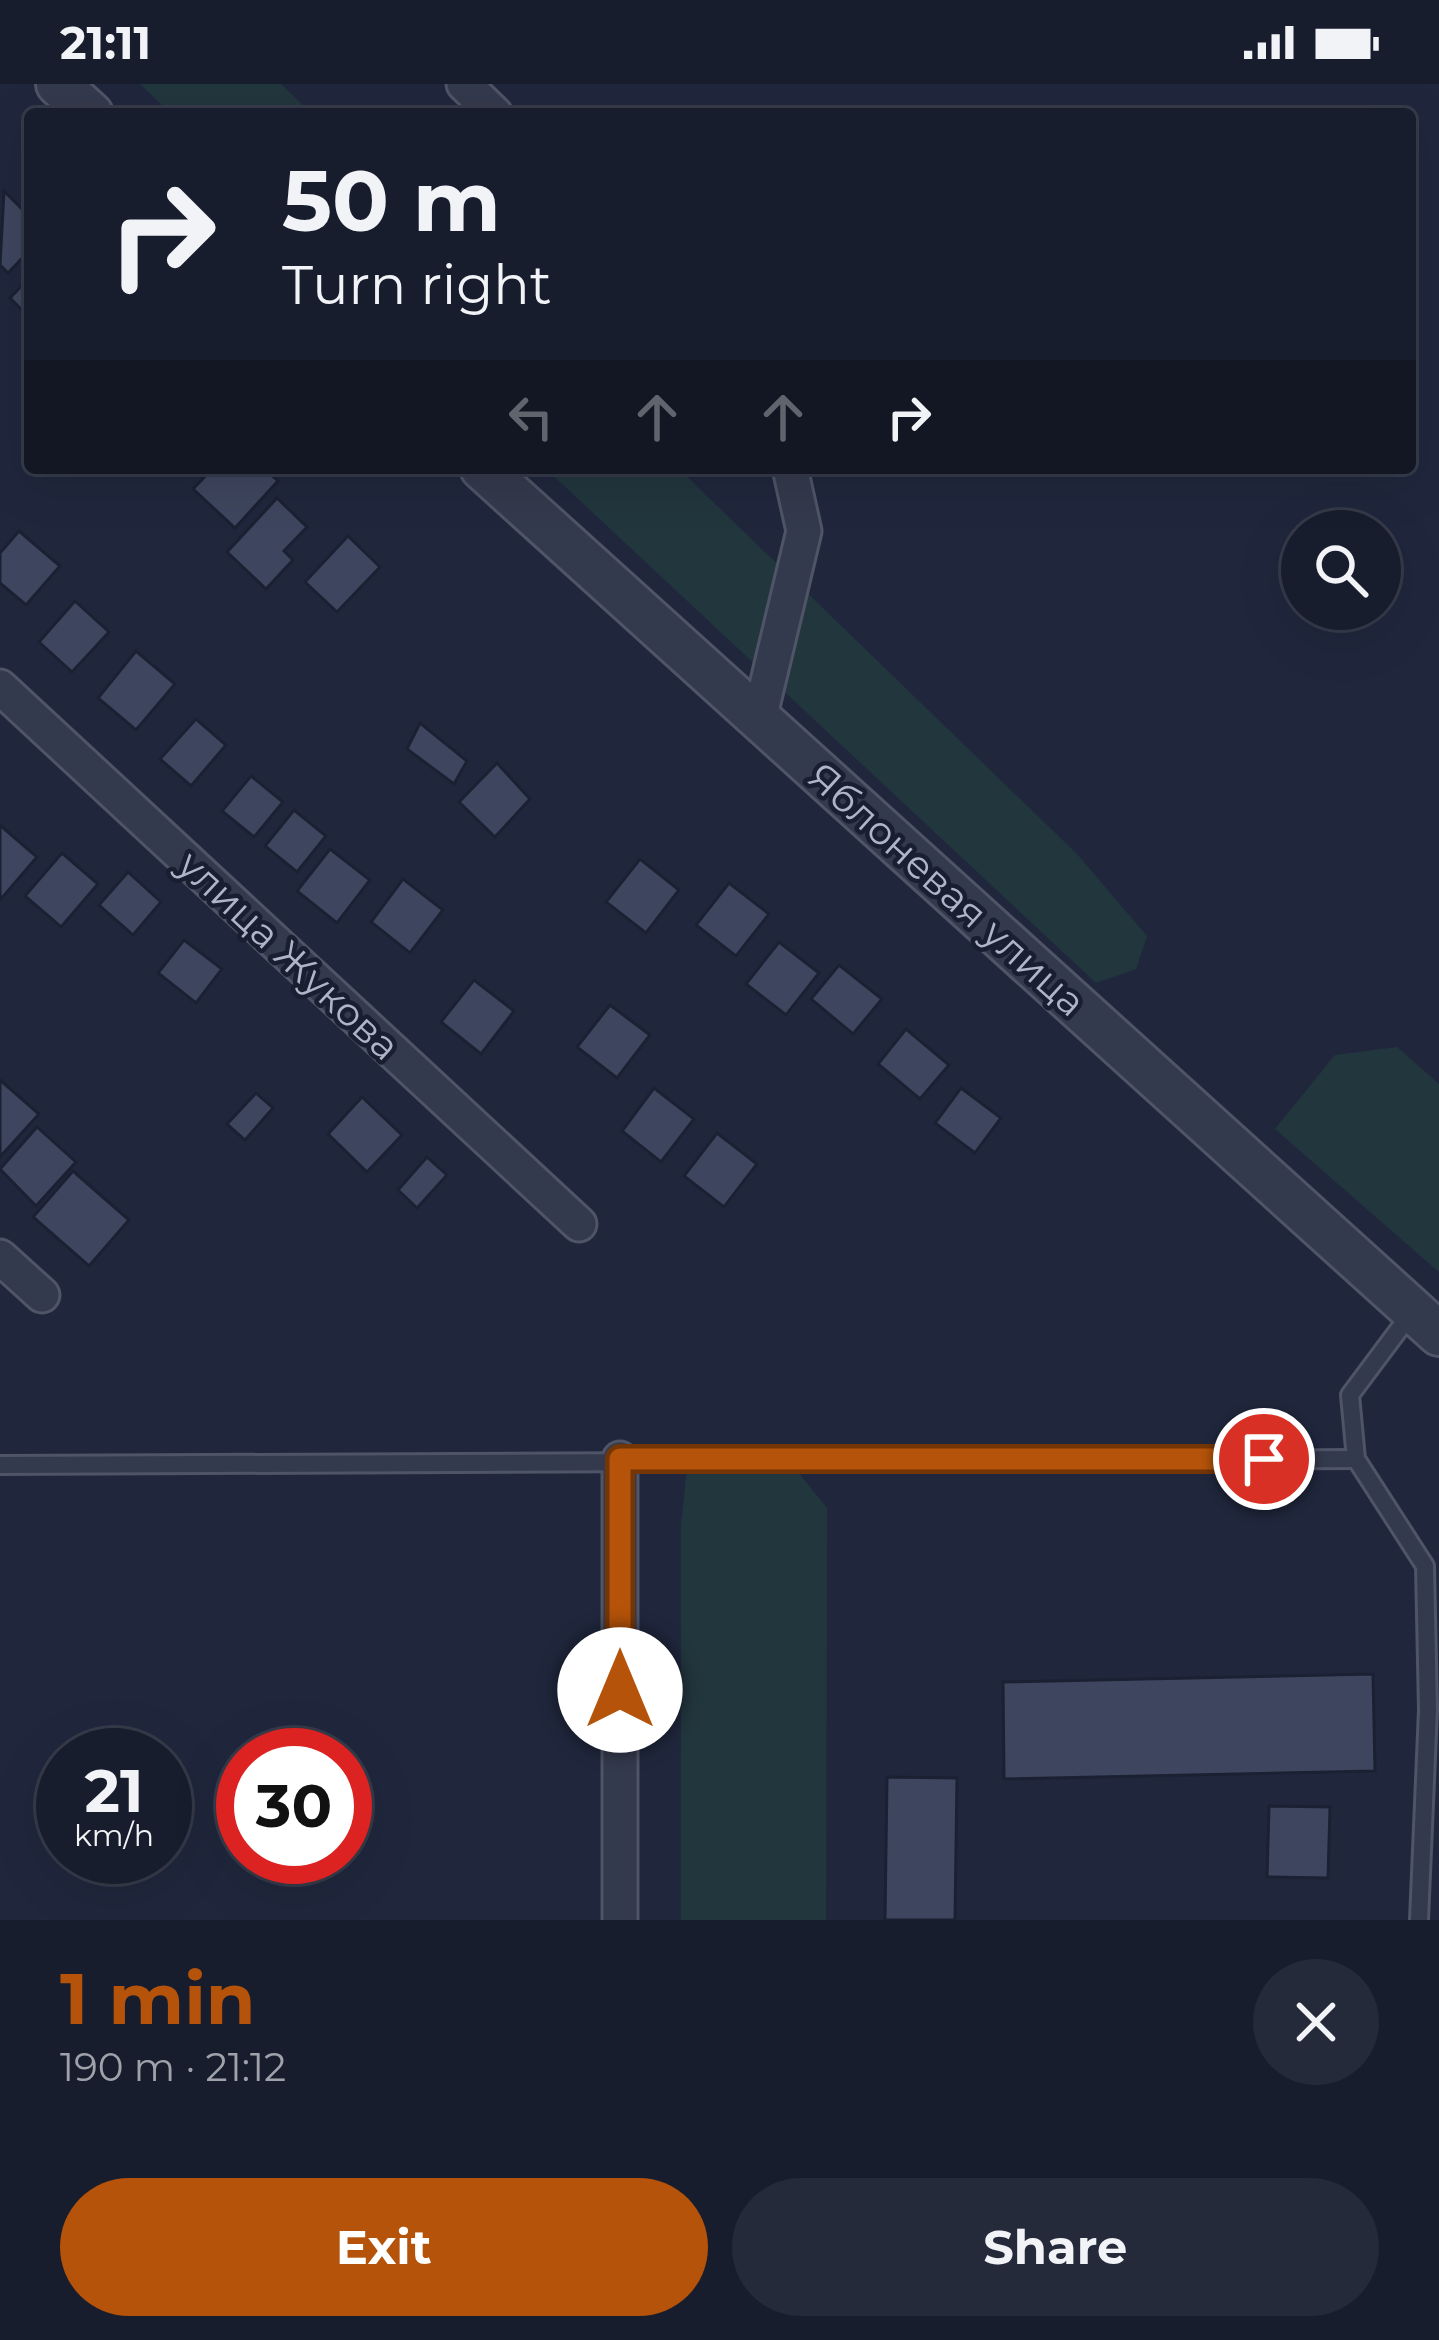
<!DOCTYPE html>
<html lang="en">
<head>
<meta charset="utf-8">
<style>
	:root { --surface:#181d2e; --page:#252a3a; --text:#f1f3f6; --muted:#9fa2aa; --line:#363b4a; --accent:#b45309 }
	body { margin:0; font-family:Montserrat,sans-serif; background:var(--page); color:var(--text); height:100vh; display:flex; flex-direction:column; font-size:45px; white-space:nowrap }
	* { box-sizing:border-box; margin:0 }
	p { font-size:39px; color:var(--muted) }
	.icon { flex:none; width:66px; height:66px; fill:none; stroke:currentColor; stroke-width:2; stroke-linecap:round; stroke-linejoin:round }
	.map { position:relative; height:1836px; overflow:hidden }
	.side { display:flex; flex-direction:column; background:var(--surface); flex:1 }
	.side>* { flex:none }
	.banner { position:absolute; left:24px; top:24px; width:1392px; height:366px; border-radius:12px; box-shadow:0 12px 48px #0002,0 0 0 3px var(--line); background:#181d2e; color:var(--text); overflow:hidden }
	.buttons { position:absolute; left:1281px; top:426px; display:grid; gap:24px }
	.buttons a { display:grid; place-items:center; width:120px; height:120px; border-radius:50%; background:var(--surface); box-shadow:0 12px 48px #0002,0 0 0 3px var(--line); font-size:60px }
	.speed { position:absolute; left:36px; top:1644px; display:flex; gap:24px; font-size:60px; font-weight:700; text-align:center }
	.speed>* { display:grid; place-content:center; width:156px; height:156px; border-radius:50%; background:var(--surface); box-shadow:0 12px 48px #0002,0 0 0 3px var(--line); line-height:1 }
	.speed small { font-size:30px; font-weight:400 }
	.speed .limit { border:18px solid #d22; background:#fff; color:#111 }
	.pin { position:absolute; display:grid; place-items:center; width:102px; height:102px; color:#fff; margin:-51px; border:6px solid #fff; border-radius:50%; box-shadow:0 3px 12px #0007 }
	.me { position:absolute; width:132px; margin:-66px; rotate:0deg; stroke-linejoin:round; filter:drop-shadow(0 0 9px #0008) }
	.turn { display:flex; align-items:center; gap:42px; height:252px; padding:0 60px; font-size:54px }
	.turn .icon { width:156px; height:156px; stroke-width:2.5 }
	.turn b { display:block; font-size:84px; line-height:102px }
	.lanes { display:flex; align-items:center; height:114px; padding:0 60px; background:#0003; justify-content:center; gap:60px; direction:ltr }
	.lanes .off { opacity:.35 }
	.round { display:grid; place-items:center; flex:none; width:126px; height:126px; border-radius:63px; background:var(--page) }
	.overview { display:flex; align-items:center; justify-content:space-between; height:204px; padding:0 60px }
	h1 { font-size:72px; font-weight:700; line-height:90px; color:var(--accent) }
	.action { display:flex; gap:24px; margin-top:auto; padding:24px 60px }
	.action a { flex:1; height:138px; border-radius:72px; background:var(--accent); color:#fff; font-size:48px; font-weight:700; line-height:138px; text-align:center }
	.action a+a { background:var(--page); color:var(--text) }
	.status { display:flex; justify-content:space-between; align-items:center; height:84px; padding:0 60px; background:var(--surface); direction:ltr }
	.status svg { height:33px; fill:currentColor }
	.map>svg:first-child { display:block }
	.green { fill:#22363e }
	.building { fill:#3e465f; stroke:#1b2133; stroke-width:3 }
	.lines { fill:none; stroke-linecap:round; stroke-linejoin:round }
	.service-casing { stroke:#4f5467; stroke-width:22 }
	.minor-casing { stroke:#4f5467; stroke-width:39 }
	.tertiary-casing { stroke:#4f5467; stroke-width:48 }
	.service { stroke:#343a4d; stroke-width:16 }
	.minor { stroke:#343a4d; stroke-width:33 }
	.tertiary { stroke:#343a4d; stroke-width:42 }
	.route-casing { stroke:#753606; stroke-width:30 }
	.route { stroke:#b45309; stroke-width:21 }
	.labels { text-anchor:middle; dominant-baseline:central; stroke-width:9; stroke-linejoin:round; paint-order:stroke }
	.street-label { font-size:39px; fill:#afb4c9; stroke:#191f31 }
</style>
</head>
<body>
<div class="status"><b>21:11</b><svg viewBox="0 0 49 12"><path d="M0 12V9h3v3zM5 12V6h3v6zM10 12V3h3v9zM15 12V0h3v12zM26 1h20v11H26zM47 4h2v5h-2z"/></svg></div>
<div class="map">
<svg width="1439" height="1836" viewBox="0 0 1439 1836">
	<rect width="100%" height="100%" fill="#20273d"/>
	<!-- green -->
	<g class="green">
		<polygon points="140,0 281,0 312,30 171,30"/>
		<polygon points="545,384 678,384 1077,770 1147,852 1136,885 1096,899"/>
		<polygon points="1397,963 1439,1000 1439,1188 1275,1045 1335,971"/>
		<polygon points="688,1376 792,1381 827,1424 826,1836 681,1836 681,1440"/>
	</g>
	<!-- building -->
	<g class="building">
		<polygon points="4,107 30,133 30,166 8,189 0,181"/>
		<polygon points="30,193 30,234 10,214"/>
		<polygon points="213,384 264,384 278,397 235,444 193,405"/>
		<polygon points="277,414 307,443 284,467 293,476 266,505 227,468"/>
		<polygon points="19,447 60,482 26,521 0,499 0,469"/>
		<polygon points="348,452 380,483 337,528 305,498"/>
		<polygon points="75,517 109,548 72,588 39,558"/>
		<polygon points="136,567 175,600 136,646 98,614"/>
		<polygon points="196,635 226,661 191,702 160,675"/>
		<polygon points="420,639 467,677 454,700 407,665"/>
		<polygon points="497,679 530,715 495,753 459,718"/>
		<polygon points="251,692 283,718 254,753 222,727"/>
		<polygon points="294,726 326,752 297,788 265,762"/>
		<polygon points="1,742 37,773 0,816 0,744"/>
		<polygon points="330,765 370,796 337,839 297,807"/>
		<polygon points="62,769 98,800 61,843 25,812"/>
		<polygon points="640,775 679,806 646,849 606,818"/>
		<polygon points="128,788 161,818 133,851 99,821"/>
		<polygon points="403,795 443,826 410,869 371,838"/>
		<polygon points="729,799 769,830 736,872 696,841"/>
		<polygon points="184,856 222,885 196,919 158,889"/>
		<polygon points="779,858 819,889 786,931 746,900"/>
		<polygon points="839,881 882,915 853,950 811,915"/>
		<polygon points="474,896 514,927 481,970 441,938"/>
		<polygon points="610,921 650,951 617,994 577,963"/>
		<polygon points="906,945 949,981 920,1015 878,980"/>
		<polygon points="0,996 39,1030 0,1073"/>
		<polygon points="654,1004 694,1035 661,1078 622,1047"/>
		<polygon points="961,1004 1001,1034 975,1069 935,1039"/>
		<polygon points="256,1009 273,1024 245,1056 227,1040"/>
		<polygon points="362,1013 402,1051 367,1088 328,1050"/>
		<polygon points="37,1043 76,1078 36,1122 0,1085"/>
		<polygon points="717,1049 757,1080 724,1123 684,1092"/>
		<polygon points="427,1073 447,1091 417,1124 398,1106"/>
		<polygon points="73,1087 129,1136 89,1182 33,1133"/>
		<polygon points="1373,1590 1375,1687 1004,1695 1003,1598"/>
		<polygon points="887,1693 957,1694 955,1836 885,1836"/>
		<polygon points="1269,1722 1330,1723 1328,1794 1267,1793"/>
	</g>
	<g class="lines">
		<defs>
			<g id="service">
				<polyline points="1412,1228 1350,1311 1356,1375 1425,1482 1428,1626 1419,1836"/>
				<polyline points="0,1381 1356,1375"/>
			</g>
			<g id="minor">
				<polyline points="464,0 495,30"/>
				<polyline points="0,603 579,1140"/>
				<polyline points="759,635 804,447 790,384"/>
				<polyline points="0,1173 42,1211"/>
				<polyline points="620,1836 620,1375"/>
			</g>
			<g id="tertiary">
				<polyline points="58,0 91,30"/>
				<polyline points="482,384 1439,1250"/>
			</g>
		</defs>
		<!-- service casing -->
		<use href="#service" class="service-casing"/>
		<!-- minor casing -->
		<use href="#minor" class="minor-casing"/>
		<!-- tertiary casing -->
		<use href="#tertiary" class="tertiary-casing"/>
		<!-- service -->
		<use href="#service" class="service"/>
		<!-- minor -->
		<use href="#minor" class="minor"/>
		<!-- tertiary -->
		<use href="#tertiary" class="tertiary"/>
	</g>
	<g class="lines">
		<defs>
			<polyline id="route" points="620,1606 620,1375 1264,1375"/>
		</defs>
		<!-- route casing -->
		<use href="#route" class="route-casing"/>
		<!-- route -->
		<use href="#route" class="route"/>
	</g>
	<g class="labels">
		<!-- street labels -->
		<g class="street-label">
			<text transform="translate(947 805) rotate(42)">Яблоневая улица</text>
			<text transform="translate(289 871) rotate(43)">улица Жукова</text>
		</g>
	</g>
</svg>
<div class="buttons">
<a><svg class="icon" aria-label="search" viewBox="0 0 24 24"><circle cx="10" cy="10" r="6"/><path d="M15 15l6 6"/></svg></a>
</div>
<div class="speed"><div>21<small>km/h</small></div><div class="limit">30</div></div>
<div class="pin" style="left:1264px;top:1375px;background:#d93025"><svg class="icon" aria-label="arrive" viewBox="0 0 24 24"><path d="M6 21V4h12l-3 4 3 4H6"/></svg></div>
<svg class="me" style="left:620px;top:1606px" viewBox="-20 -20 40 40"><circle r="19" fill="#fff"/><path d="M0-13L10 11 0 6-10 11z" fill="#b45309"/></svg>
<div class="banner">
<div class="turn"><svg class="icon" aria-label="right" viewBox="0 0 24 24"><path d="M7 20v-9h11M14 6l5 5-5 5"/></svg><div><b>50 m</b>Turn right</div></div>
<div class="lanes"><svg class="icon off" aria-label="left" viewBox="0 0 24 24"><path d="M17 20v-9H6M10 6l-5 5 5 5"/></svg><svg class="icon off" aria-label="ahead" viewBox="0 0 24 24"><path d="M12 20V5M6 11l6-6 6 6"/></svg><svg class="icon off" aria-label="ahead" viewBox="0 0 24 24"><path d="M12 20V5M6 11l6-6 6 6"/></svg><svg class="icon" aria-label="right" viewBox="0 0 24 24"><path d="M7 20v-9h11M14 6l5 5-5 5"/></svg></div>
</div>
</div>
<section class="side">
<div class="overview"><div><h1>1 min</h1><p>190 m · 21:12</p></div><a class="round"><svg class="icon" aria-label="close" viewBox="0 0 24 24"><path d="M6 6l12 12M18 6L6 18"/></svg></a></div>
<div class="action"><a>Exit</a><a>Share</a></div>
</section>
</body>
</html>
